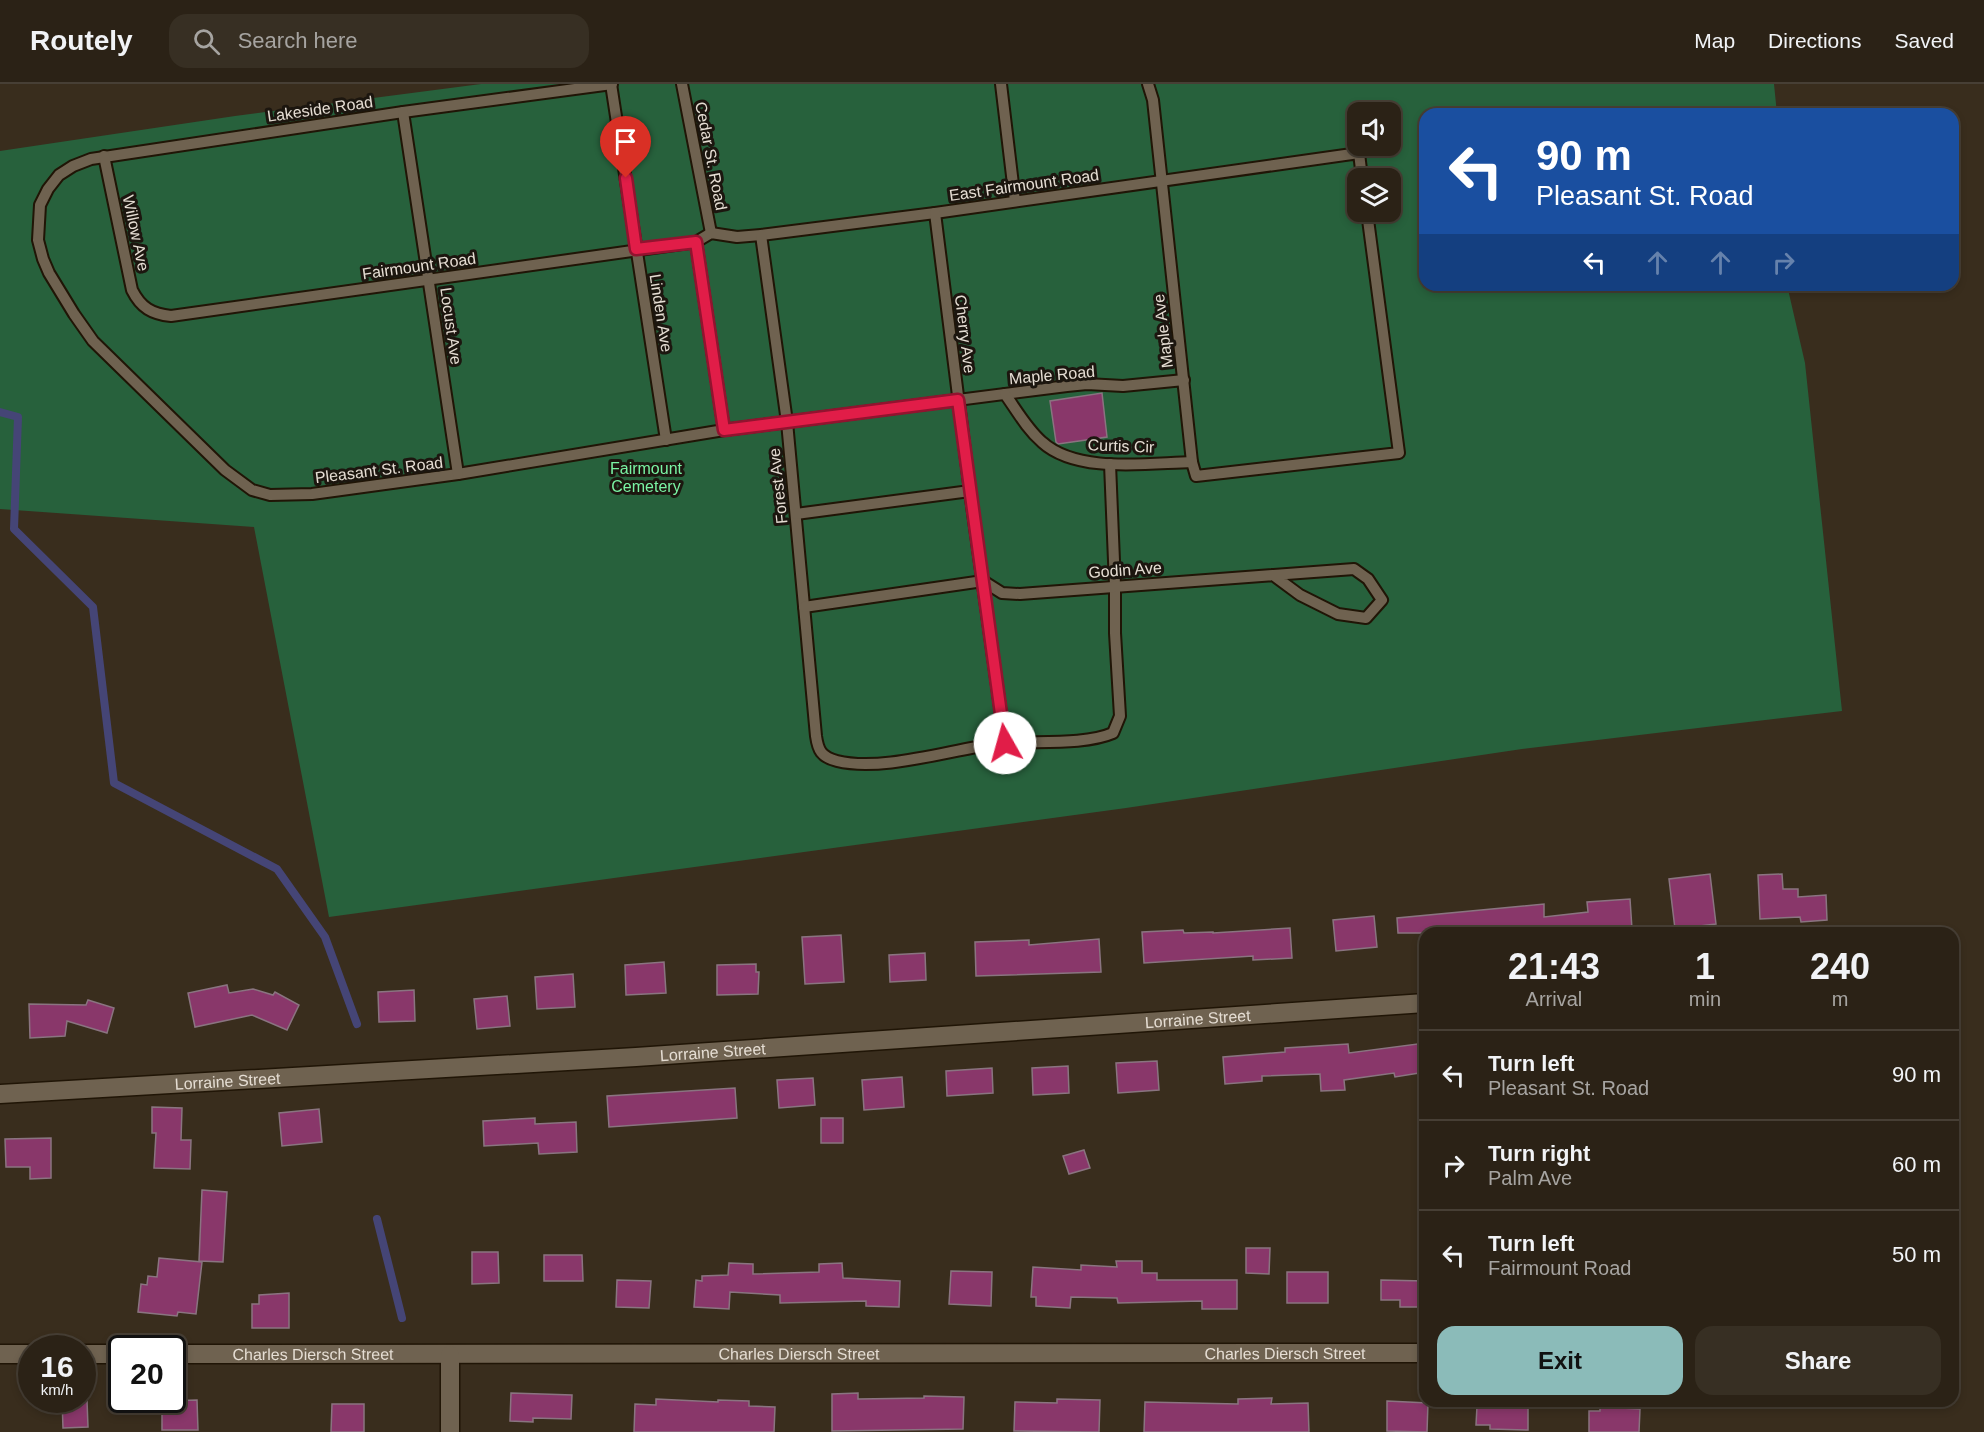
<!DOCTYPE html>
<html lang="en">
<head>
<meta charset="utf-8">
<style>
	:root { --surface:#2b2216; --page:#372f23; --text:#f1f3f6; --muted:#a6a4a1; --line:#473f35; --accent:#8bbbb9 }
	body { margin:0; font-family:Arial,sans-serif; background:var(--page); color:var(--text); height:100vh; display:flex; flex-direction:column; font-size:22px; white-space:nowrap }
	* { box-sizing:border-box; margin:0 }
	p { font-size:20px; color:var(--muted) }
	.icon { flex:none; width:33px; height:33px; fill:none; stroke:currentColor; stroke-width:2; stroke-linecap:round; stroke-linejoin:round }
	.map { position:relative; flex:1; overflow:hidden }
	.panel { position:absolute; left:1419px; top:843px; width:540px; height:480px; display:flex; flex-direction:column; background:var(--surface); border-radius:18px; box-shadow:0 3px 9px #0003,0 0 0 2px var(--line) }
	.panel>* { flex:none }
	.hud { position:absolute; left:1419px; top:24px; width:540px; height:183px; border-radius:18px; box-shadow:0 3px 9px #0003,0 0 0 2px var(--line); background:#1a4fa0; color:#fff; overflow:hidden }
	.fabs { position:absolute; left:1347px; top:18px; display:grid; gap:12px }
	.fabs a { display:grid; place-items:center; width:54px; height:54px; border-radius:12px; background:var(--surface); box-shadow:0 3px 9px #0003,0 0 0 2px var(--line); font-size:30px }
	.speed { position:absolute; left:18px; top:1251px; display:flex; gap:12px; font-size:30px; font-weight:700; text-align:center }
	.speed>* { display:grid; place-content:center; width:78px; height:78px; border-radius:50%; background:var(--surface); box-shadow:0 3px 9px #0003,0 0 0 2px var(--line); line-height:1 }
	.speed small { font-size:15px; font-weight:400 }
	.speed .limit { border:3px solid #111; border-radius:9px; background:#fff; color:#111 }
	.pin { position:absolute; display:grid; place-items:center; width:51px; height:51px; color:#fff; margin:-62px -26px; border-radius:50% 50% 50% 0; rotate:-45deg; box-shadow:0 0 6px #0007 }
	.pin .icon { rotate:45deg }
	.me { position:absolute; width:66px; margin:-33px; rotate:353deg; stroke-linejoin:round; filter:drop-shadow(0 0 4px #0008) }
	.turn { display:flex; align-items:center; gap:21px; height:126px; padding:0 18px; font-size:27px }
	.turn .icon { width:78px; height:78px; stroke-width:2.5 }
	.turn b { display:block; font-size:42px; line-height:51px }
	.lanes { display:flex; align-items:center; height:57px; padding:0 18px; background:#0003; justify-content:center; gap:30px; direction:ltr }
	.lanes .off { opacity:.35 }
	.eta { display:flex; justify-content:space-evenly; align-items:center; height:102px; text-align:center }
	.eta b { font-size:36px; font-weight:800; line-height:42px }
	.primary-button { display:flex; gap:12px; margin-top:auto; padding:12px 18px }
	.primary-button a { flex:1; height:69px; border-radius:18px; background:var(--accent); color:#111; font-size:24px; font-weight:800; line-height:69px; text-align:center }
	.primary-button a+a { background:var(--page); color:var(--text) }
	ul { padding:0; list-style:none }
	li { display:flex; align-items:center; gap:18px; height:90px; padding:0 18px; border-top:2px solid var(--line) }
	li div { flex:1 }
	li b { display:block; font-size:22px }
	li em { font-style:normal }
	header { display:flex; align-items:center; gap:36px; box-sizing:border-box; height:84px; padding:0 30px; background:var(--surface); border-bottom:2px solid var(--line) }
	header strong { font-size:28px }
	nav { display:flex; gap:33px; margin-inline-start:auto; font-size:21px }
	.search { width:420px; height:54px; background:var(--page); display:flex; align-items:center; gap:15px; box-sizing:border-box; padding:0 21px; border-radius:18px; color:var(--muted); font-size:22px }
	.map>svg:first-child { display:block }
	.green { fill:#27613c; fill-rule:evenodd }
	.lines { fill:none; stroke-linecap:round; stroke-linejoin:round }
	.stream { stroke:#454576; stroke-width:8 }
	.building { fill:#89376a; stroke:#8a7480; stroke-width:1.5 }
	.lane-casing { stroke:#201506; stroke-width:14 }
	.street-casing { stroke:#201506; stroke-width:21 }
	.lane { stroke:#6f6250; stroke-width:10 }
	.street { stroke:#6f6250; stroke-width:18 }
	.route-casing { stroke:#92132f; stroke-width:15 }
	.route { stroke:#e11d48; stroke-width:10 }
	.labels { text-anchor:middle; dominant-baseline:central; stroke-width:6; stroke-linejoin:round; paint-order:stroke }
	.street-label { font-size:16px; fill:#e5ddd3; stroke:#1c160f }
	.park-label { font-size:16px; fill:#7af4a4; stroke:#1c160f }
</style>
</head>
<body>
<header>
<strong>Routely</strong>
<div class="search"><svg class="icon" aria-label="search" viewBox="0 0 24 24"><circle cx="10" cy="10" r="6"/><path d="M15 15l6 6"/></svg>Search here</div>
<nav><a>Map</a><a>Directions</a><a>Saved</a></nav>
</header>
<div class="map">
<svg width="1984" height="1348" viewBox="0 0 1984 1348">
	<rect width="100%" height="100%" fill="#392d1d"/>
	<!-- green -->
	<path class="green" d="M481,0h1293l3,30h-352v171h362l18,78 37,348 -320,38 -396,59 -797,109 -75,-390 -254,-18v-358l235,-35zM1358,28h32v34h-32zM1358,94h32v34h-32z"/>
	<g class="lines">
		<!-- stream -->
		<g class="stream">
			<polyline points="0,328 18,333 14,445 93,523 114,699 277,785 325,853 357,940"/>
			<polyline points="377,1135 402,1234"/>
		</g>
	</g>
	<!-- building -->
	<g class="building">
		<polygon points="1102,309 1107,353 1058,360 1056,358 1050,317"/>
		<polygon points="1710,790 1716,840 1675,845 1669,795"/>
		<polygon points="1782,790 1783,805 1798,805 1798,813 1826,811 1827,836 1801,838 1800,833 1760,835 1758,791"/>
		<polygon points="1630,815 1632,845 1587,849 1398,849 1397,834 1544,820 1544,833 1588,828 1587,818"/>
		<polygon points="1374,832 1377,863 1336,867 1333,836"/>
		<polygon points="1290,844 1292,874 1253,876 1253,872 1144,879 1142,848 1183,846 1184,849 1213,848 1213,849"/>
		<polygon points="841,851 844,898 805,900 802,853"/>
		<polygon points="1099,855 1101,888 976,892 975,858 1029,856 1029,861"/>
		<polygon points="925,869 926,896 890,898 889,871"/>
		<polygon points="664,878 666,909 626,911 625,881"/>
		<polygon points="756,880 756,888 759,888 758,910 717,911 717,881"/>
		<polygon points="573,890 575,923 537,925 535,893"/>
		<polygon points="227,901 229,909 253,905 273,911 275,908 299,921 287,946 252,931 195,943 188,909"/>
		<polygon points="414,906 415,937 379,938 378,908"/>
		<polygon points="507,912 510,942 477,945 474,915"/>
		<polygon points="88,916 114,924 107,949 67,937 65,952 30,954 29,920 86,921"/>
		<polygon points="1425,959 1425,988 1395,993 1394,989 1344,996 1345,1006 1321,1007 1320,990 1262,992 1262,997 1225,1000 1223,973 1285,968 1285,964 1348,960 1349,969"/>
		<polygon points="1157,977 1159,1006 1118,1009 1116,979"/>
		<polygon points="1068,982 1069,1009 1033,1011 1032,984"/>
		<polygon points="992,984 993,1009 947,1012 946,987"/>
		<polygon points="902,993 904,1023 864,1026 862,996"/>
		<polygon points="813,994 815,1021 779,1024 777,996"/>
		<polygon points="735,1004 737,1034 609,1043 607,1012"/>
		<polygon points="152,1023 182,1024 181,1056 191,1056 190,1085 154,1084 156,1049 152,1049"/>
		<polygon points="319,1025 322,1058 282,1062 279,1029"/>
		<polygon points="535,1034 535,1040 576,1038 577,1068 539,1070 538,1059 484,1062 483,1037"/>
		<rect x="821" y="1034" width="22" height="25"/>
		<polygon points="51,1054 51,1094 30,1095 30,1083 6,1083 5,1055"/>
		<polygon points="1084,1066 1090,1084 1069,1090 1063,1072"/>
		<polygon points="202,1106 227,1108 223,1178 199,1177"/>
		<polygon points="1246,1164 1270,1164 1269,1190 1246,1189"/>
		<polygon points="472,1168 498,1168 499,1199 472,1200"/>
		<polygon points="544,1171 582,1171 583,1197 544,1197"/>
		<polygon points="159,1174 202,1178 196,1230 178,1228 177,1232 138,1228 141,1200 147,1201 148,1192 157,1193"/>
		<polygon points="1116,1177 1142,1177 1142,1189 1157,1189 1157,1196 1237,1196 1237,1225 1202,1225 1202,1217 1118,1219 1117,1214 1071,1213 1070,1224 1036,1222 1036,1213 1031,1213 1033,1183 1081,1186 1081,1181 1117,1183"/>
		<polygon points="729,1179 753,1180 753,1190 819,1188 819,1180 842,1179 843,1194 900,1197 899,1223 866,1222 866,1217 780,1219 780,1211 730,1208 729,1225 694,1223 696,1196 702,1197 702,1192 728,1191"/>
		<polygon points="951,1187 992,1188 991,1222 949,1220"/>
		<rect x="1287" y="1188" width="41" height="31"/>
		<polygon points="617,1196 651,1197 649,1224 616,1223"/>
		<polygon points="1381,1196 1425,1197 1425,1223 1400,1223 1400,1216 1381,1216"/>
		<polygon points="289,1209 289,1244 252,1244 252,1220 259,1220 259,1211"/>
		<polygon points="511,1309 572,1311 571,1335 533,1334 533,1338 510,1337"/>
		<polygon points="858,1309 858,1315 924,1314 924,1312 964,1313 963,1345 832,1347 832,1310"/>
		<polygon points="1272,1314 1271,1320 1308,1319 1309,1348 1144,1348 1145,1318 1238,1320 1238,1315"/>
		<polygon points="656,1315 718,1318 718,1316 749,1317 749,1322 775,1323 774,1348 634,1348 635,1320 656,1321"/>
		<polygon points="1057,1315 1100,1316 1099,1348 1014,1347 1015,1318 1057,1319"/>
		<polygon points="62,1316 87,1316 88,1343 63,1344"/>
		<polygon points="197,1316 198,1346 162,1346 162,1317"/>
		<polygon points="1387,1317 1428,1319 1427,1348 1387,1347"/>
		<polygon points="1489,1317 1528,1318 1528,1346 1490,1345 1490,1341 1476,1341 1477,1322 1489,1322"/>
		<polygon points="332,1320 364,1320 364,1348 331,1348"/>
		<polygon points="1600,1323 1640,1325 1639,1348 1589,1348 1589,1327 1600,1327"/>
	</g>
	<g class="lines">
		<defs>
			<g id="lane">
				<polyline points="611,0 666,356"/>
				<polyline points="612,0 403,28 91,75 73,82 59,91 48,105 40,121 38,156 43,175 49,189 74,230 93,257 225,386 252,406 270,411 312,410 458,390 724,346 1067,302 1087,300 1123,302 1184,296"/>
				<polyline points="682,0 711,149"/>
				<polyline points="1001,0 1015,117"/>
				<polyline points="1148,0 1153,16 1192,378 1196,392 1399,369 1367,128"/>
				<polyline points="403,28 458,390"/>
				<path d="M104,72l28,134c9,18 20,24 39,26l525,-74 15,-9 26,4 24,-2 174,-22 424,-60 3,25"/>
				<polyline points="935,129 970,407 1005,659"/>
				<path d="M761,151l26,187 29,314c2,14 5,21 21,25 45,11 112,-11 158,-17 34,-4 88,2 118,-11l7,-17 -5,-83v-48l-5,-121"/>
				<polyline points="696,158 724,346"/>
				<path d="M1005,310c12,17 22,35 37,48 35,32 106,21 150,20"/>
				<polyline points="796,430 970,407"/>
				<polyline points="983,497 1002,509 1020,510 1354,485 1368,495 1382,516 1366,534 1338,530 1300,511 1273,491"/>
				<polyline points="804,523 983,497"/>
			</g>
			<g id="street">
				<path id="s1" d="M0,1010l636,-37 789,-54"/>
				<polyline points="0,1270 32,1270"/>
				<polyline points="82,1270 122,1270"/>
				<path id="s2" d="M172,1270l1253,-1"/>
				<polyline points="450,1348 450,1271"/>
			</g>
		</defs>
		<!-- lane casing -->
		<use href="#lane" class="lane-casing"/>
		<!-- street casing -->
		<use href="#street" class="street-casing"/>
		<!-- lane -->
		<use href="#lane" class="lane"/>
		<!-- street -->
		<use href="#street" class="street"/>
	</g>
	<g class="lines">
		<defs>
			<polyline id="route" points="626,94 636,165 696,158 724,346 958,316 1005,659"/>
		</defs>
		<!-- route casing -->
		<use href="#route" class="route-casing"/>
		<!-- route -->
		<use href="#route" class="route"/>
	</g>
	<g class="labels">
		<!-- street labels -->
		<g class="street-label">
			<text transform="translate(320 25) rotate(-8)">Lakeside Road</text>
			<text transform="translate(711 72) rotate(79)">Cedar St. Road</text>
			<text transform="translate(1024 101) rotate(-8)">East Fairmount Road</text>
			<text transform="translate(136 149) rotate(78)">Willow Ave</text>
			<text transform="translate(419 182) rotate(-8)">Fairmount Road</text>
			<text transform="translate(661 229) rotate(81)">Linden Ave</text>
			<text transform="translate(451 242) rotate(82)">Locust Ave</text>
			<text transform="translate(1163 247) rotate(-97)">Maple Ave</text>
			<text transform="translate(965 250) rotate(83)">Cherry Ave</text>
			<text transform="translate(1052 291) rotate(-5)">Maple Road</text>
			<text transform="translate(1121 362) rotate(2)">Curtis Cir</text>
			<text transform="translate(379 386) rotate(-7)">Pleasant St. Road</text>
			<text transform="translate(778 402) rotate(-96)">Forest Ave</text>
			<text transform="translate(1125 486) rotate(-4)">Godin Ave</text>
			<text stroke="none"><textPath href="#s1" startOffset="1200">Lorraine Street</textPath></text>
			<text stroke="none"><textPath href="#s1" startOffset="714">Lorraine Street</textPath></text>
			<text stroke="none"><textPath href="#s1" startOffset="228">Lorraine Street</textPath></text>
			<text stroke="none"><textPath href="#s2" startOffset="1113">Charles Diersch Street</textPath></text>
			<text stroke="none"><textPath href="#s2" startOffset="627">Charles Diersch Street</textPath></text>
			<text stroke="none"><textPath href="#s2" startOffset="141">Charles Diersch Street</textPath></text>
		</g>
		<!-- park labels -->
		<g class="park-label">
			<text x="646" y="384">Fairmount<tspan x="646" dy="18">Cemetery</tspan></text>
		</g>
	</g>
</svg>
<div class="fabs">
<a><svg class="icon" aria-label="sound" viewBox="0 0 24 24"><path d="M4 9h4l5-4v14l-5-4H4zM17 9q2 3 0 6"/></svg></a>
<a><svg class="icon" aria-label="layers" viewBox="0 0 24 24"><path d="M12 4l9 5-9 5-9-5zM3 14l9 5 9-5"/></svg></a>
</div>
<div class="speed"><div>16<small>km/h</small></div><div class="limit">20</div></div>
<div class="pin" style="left:626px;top:94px;background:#d93025"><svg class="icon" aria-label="arrive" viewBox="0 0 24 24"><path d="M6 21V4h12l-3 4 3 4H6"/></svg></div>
<svg class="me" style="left:1005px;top:659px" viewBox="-20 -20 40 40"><circle r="19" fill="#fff"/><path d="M0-13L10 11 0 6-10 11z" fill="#e11d48"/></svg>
<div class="hud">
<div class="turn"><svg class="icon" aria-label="left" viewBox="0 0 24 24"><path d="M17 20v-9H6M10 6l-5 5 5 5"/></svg><div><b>90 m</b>Pleasant St. Road</div></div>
<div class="lanes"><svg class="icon" aria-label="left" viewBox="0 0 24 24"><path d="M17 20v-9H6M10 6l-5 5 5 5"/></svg><svg class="icon off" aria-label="ahead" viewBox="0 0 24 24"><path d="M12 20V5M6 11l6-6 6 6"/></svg><svg class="icon off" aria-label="ahead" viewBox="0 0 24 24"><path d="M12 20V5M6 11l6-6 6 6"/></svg><svg class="icon off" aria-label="right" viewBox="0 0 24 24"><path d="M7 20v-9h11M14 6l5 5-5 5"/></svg></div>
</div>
<section class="panel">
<div class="eta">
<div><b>21:43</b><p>Arrival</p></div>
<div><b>1</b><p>min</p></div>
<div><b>240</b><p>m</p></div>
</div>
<ul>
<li><svg class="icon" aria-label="left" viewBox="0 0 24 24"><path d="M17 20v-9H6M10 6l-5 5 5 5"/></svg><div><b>Turn left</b><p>Pleasant St. Road</p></div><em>90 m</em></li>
<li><svg class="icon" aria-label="right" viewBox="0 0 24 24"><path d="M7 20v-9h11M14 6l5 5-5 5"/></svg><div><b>Turn right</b><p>Palm Ave</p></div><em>60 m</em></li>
<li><svg class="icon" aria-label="left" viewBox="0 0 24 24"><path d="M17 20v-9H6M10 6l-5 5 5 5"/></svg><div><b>Turn left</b><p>Fairmount Road</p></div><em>50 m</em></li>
</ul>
<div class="primary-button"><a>Exit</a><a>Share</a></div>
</section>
</div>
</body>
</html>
